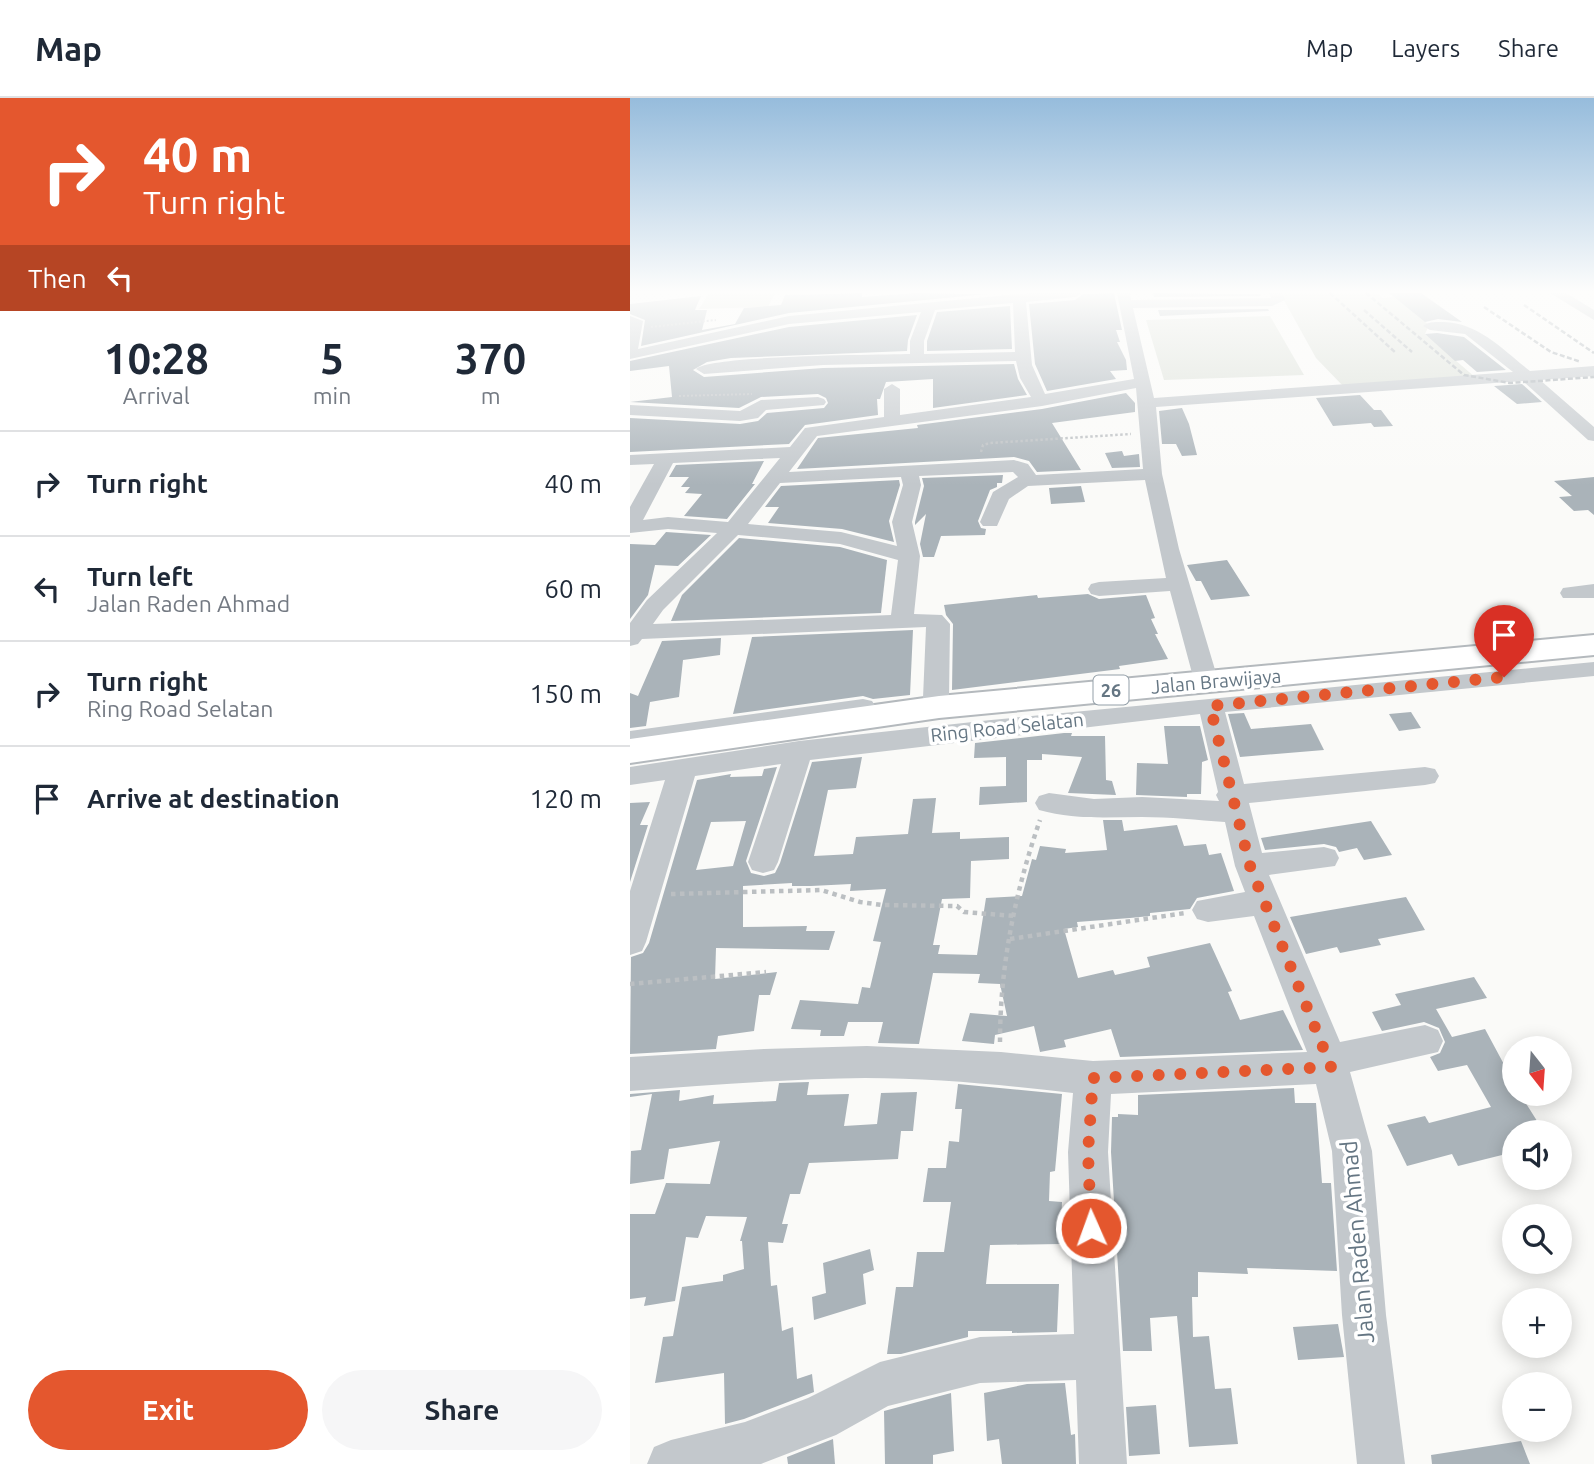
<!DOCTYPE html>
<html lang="en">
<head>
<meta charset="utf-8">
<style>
	:root { --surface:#fff; --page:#f6f6f7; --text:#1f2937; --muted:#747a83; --line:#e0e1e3; --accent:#e4572e }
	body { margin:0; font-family:Ubuntu,sans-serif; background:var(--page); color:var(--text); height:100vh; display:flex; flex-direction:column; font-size:26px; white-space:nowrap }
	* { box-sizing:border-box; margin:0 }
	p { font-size:23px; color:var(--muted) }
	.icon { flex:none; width:38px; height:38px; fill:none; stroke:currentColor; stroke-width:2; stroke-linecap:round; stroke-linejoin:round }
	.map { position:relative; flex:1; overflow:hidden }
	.details { display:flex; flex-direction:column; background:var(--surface); width:630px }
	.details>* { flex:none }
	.top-card { background:#e4572e; color:#fff; overflow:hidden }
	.needle { width:46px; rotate:163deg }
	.buttons { position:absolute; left:872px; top:938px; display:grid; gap:14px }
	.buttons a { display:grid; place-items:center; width:70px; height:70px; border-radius:50%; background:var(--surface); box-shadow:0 4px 18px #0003; font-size:35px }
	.pin { position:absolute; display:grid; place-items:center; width:60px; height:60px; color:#fff; margin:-72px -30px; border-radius:50% 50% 50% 0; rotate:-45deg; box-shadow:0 0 7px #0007 }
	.pin .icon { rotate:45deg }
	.me { position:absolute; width:77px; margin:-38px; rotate:358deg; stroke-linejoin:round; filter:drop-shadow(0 0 5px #0008) }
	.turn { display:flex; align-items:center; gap:24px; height:147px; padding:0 28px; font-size:32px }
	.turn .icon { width:91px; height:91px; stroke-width:2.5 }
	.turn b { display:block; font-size:49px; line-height:60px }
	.then { display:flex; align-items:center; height:66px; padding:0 28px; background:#0003; gap:14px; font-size:26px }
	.eta { display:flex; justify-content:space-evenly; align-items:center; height:119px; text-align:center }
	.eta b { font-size:42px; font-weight:600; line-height:49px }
	.cta { display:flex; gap:14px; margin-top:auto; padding:14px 28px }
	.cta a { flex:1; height:80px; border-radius:42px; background:var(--accent); color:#fff; font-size:28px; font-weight:600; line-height:80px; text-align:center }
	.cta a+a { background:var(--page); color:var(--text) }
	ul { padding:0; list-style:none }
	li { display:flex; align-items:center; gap:21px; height:105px; padding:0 28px; border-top:2px solid var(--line) }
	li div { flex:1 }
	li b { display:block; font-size:26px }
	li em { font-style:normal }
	header { display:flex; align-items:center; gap:42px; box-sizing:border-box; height:98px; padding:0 35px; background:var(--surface); border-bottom:2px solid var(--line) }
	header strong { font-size:33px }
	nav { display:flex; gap:38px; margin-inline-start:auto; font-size:24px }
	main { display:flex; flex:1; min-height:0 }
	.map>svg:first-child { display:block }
	.green { fill:#dadfd7 }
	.building { fill:#aab3b9; fill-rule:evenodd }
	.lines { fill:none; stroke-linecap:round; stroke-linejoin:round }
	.highway-casing { stroke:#b4b9bd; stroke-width:4 }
	.path-far2 { stroke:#bbbfc2; stroke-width:2; stroke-dasharray:2 2; stroke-linecap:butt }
	.path-far1 { stroke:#bbbfc2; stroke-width:2.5; stroke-dasharray:2.5 2.5; stroke-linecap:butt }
	.path { stroke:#bbbfc2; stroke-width:4.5; stroke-dasharray:4.5 4.5; stroke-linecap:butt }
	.minor { fill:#c3c8cc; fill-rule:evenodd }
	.highway { fill:#fff; fill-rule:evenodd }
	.rail { stroke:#a2aab0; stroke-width:2.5; stroke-dasharray:5 2.5; stroke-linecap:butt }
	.route { stroke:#e4572e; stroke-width:12; stroke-dasharray:0 21.6 }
	.labels { text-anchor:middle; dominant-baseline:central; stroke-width:7; stroke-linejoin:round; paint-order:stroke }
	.shield { fill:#fff; stroke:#939fa8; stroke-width:2 }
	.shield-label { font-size:18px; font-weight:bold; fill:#657683 }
	.street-label { font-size:19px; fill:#657683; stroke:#fff }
	.near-street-label { font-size:23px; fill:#657683; stroke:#fff }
</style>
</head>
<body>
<header>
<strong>Map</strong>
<nav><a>Map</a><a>Layers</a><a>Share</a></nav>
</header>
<main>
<section class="details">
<div class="top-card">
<div class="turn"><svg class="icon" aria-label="right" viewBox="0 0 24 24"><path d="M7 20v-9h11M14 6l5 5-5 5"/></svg><div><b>40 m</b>Turn right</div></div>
<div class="then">Then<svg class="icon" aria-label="left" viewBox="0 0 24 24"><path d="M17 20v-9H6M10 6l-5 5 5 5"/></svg></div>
</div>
<div class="eta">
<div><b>10:28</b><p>Arrival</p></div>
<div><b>5</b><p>min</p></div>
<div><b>370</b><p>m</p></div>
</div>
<ul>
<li><svg class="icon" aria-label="right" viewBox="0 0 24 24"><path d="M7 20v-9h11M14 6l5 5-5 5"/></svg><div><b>Turn right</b></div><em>40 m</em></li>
<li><svg class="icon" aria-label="left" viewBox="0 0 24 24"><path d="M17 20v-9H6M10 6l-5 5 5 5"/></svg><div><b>Turn left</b><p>Jalan Raden Ahmad</p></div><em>60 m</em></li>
<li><svg class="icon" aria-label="right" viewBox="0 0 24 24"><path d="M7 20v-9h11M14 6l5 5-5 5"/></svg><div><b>Turn right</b><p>Ring Road Selatan</p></div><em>150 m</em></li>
<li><svg class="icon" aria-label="arrive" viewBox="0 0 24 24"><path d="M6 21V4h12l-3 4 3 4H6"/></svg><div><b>Arrive at destination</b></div><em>120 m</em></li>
</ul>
<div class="cta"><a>Exit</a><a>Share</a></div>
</section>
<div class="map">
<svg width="964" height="1366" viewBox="0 0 964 1366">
	<rect width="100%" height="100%" fill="#fafaf8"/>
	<!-- green -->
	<g class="green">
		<polygon points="79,195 145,195 138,209 69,211"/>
		<polygon points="650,195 747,195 753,200 764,199 799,227 795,236 846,280 714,289 686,260"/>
		<polygon points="640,218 674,277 534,282 516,222"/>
	</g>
	<!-- building -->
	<g class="building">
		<polygon points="232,195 232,199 284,195 357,196 159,215 11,248 15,222 0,216 0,206 71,198 65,212 77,212 72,232 105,226 114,210 151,207 155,197"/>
		<polygon points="484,195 492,232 486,232 490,244 487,244 496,262 497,272 480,273 486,281 417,293 405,266 399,206 445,202 453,196"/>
		<polygon points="523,195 630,196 631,198 524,199"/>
		<polygon points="759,195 791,195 832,224 808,221 795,224"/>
		<polygon points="380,208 382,251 297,253 297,243 307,214"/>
		<polygon points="638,211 639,213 530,218 528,212"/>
		<polygon points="287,217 278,242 277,253 101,260 77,264 63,272 74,279 193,270 384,266 388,281 397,297 303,310 303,281 256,284 250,301 247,301 248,317 175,327 159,346 0,354 0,320 110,326 128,323 137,315 194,310 198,305 196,300 188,296 131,299 109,310 0,304 42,299 39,268 0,273 0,263 159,229"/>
		<polygon points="807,235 834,239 876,272 847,274 833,262 825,263 795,236"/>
		<polygon points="892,286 912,304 887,306 864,288"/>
		<polygon points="496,295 505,305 505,314 422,325 451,372 407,374 399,363 384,359 167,371 188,340 288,330 287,327 412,311"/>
		<polygon points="730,297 744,312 751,312 763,328 744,329 741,325 703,328 686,300"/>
		<polygon points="552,310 559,326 567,357 552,358 546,346 532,346 529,313"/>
		<polygon points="492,353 494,358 509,356 510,369 482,370 475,355"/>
		<polygon points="134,363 122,386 125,386 97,421 54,418 72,396 55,395 60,389 51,389 59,379 39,379 46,367"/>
		<polygon points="373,377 372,385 367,385 367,389 360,392 348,423 351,430 356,431 355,437 311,438 304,459 293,459 290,446 296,416 285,427 285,424 294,388 292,380"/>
		<polygon points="964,379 964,417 958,412 944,413 929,399 942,398 924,383"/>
		<polygon points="269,382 270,387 259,423 264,444 212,431 138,425 149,409 135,409 151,388"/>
		<polygon points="451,388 455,404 421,406 419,390"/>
		<polygon points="36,434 81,437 48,468 25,467 18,497 0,521 0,446 25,447"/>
		<polygon points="109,440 210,449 257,462 251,515 41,523 52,497"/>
		<polygon points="597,462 620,498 581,502 571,483 566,483 557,467"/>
		<polygon points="458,496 469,501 516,497 525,520 521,521 528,536 525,536 538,561 489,568 490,571 322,592 323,526 316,517 314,507 407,497 408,500"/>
		<polygon points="283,532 280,597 243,601 233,598 103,616 122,539"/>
		<polygon points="91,540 90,557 53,562 49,599 20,604 16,628 0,630 0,595 8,598 32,543"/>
		<polygon points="781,614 791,630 769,633 759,616"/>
		<polygon points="614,615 621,631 681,626 694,652 610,659 598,616"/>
		<polygon points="534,628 570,628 578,662 572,664 571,696 557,696 557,699 506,697 507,665 538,666"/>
		<polygon points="434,635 442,635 441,638 475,638 476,682 482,683 486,697 438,695 452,659 412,656 412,662 397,662 397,704 349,707 350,689 376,688 376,659 344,660 345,645"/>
		<path d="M232,659l-6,31 -28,2 -14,66 39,-2 3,-17 52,-3 5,-35 23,-1 -4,35 28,-1v7l49,-2v22l-38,2 -1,37 -28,1 -9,46h7l-2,9 39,1 9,-57 36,-2 10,-37 4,1 4,-14 26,3 -1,4 42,-3 -4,-30h19l2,11 53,-6 7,21 22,-2 3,11 12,-2 13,38 -37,7 -7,11 -40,4v3l-20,2 -53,4 1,5 -14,2 14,49 35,-8 2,5 35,-8 -3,-10 63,-14 22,48 -4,1 12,28 43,-10 20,40 -183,7 -9,-28 -47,11 2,7 -26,5 -6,-26 -39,9 -1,9 -32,-3 8,-28 37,3 -7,-32 -22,-1 2,-9 -47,-1 -14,71 -41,-1 5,-21h-35l-4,14h-24l1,-6 -30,-1 9,-29 58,4 4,-17 8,1 11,-46 -8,-1 13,-52 -36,2 1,-7 -40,2h-19v-3l-49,3v41l64,-1 -1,5h29l-6,19 -113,-2 -1,31 62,-7 -7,23h-11l-5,36 -36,5 -2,13 -86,5 1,-97 12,-4 6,-10 48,-163 34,-6 -1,3 32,-1 2,-7 13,-2 -31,94 5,12 13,3 11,-3 5,-10 32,-101zM116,723l-13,45 -37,4 15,-48z"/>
		<polygon points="20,704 10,727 18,727 0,784 0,705"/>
		<polygon points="741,723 762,757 734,762 727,750 709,754 706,749 694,746 635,752 631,740"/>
		<polygon points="776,799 795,832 748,841 751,847 710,855 707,849 676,856 660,819"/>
		<polygon points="844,879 857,900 806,911 822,939 855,931 884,985 884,996 890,996 914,1034 884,1034 884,1054 828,1068 822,1056 777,1068 757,1027 795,1018 799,1025 861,1009 837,967 808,973 800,959 810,955 815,944 809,930 794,924 752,933 742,914 771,907 765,896"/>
		<polygon points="179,984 177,997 219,996 214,1028 247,1026 251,995 287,994 283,1033 271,1033 268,1061 179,1065 170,1096 160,1096 152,1126 158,1126 153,1145 138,1144 141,1188 147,1187 152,1233 163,1229 167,1281 182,1276 184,1294 114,1321 95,1326 94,1275 25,1285 33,1239 43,1238 52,1189 93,1183 93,1177 114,1171 112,1143 110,1143 117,1119 76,1118 68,1140 56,1139 45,1203 14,1208 16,1199 0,1201 0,1116 25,1116 36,1085 80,1086 90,1043 39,1051 34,1081 0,1086 1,1053 11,1052 22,996 0,999 0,996 50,992 49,1003 84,997 83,1006 146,1003 149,985"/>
		<polygon points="328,986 432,996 425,1073 420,1074 419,1103 432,1104 430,1146 360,1147 356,1186 429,1186 427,1234 382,1235 382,1233 338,1233 338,1239 271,1256 257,1256 266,1189 283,1189 287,1154 314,1154 321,1104 293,1104 298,1070 316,1070 319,1043 329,1044 332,1011 325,1011"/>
		<polygon points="664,990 665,1005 686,1005 692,1085 701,1085 707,1173 617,1170 618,1176 568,1174 568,1199 562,1199 563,1239 579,1238 585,1291 601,1290 608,1346 559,1349 547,1218 520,1220 522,1253 493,1253 481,1054 482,1019 488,1019 488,1016 508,1017 508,997"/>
		<polygon points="240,1151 244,1172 233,1176 236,1206 184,1222 182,1199 196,1195 193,1165"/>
		<polygon points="708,1226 714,1259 668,1262 663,1229"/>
		<polygon points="435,1285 441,1337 445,1336 446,1366 372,1366 369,1341 357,1343 354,1295 397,1286"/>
		<polygon points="321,1295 324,1353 303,1357 303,1366 255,1366 254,1313"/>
		<polygon points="526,1307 530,1356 499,1358 496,1309"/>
		<polygon points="203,1341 205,1366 158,1366 157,1359"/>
		<polygon points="891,1343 900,1366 802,1366 801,1357"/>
	</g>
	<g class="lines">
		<defs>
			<polygon id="highway" points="964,537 964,557 309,620 0,665 0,641 309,598"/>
		</defs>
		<!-- highway casing -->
		<use href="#highway" class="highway-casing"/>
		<!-- path-far2 -->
		<g class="path-far2">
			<polyline points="21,229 86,222"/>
			<polyline points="49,298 122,296"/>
		</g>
		<!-- path-far1 -->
		<polyline class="path-far1" points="351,354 353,347 360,345 501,336"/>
		<!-- path -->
		<g class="path">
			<polyline points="41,796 191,792 230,804 252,807 327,808 334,814 385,818"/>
			<polyline points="380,841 555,815"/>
			<polyline points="0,886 136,874"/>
			<path d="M370,944c0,-76 15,-150 40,-222"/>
		</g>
		<!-- minor -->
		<g class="minor">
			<path d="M399,195h52l-6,4 -49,5 6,63 13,29 89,-15 -17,-86h13l1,7 140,-2 -2,-5h13l3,7 -13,6 -139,2 21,90 359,-26 -48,-38 -35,-4 -7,-4c6,-5 13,-4 21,-4 35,1 59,28 86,49l64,-5v10l-54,4 54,47v14l-6,-1 -65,-59 -367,26 6,67 17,75 37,124 -3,5 -9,2 -9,-2 -3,-5 -22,-82 -71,5 -8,-2 -3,-5 3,-5 8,-2 67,-4 -21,-98 -117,6 -19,13 -12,27h-14l-3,-4 13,-30 25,-15 -5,-5 -94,4 2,9 -9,37 8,34 -6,58 28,1 8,9 -1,74 -4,6 -9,2 -9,-2 -4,-6 3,-71 -284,12 -4,5 -8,2v-23l17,-23 70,-67 -49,-4 -38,4v-26l24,-43 -24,1v-10l160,-8 15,-19 79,-11v-28l8,-5 8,5v26l131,-18 -11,-19 -4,-17 -193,4 -119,9 -8,-5c15,-14 183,-14 214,-15v-13l11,-29 -132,12 -159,35v-43l13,5 -5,28 151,-33zM383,205l2,49 -91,2v-13l11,-31zM506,290l7,81 -107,6 -8,-11 -14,-4 -225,12 28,-36 225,-30zM150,360l-52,64 -60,-5 -25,3 30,-57zM271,379l2,8 -11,37 5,24 -56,-14 -93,-8 32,-41zM108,437l102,9 58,16 -7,55 -238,9 10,-14z"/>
			<polygon points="920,195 936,195 964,212 964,222"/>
			<polygon points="188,299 194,301 196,304 194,307 136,312 128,320 110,323 0,317 0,307 110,313 131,302"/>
			<polygon points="964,486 964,500 933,500 930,495 933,490"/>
			<path d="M964,564v14l-369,36 19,72 181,-17 10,2 4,7 -4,7 -10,2 -176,18 13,50 62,-6 11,3 4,8 -4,8 -66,9 71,167 85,-17 13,5 5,11 -5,11 -88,20 22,79 14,164 19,149h-48l-15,-149 -10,-164 -16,-67 -205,10 -3,58 19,312h-48l-3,-84 -96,3 -92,23 -52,29 -75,29h-114l7,-17 17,-7 74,-18 63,-24 72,-36 100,-25 94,-3 -6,-182 5,-59c-69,-8 -139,-15 -208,-15 -78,1 -157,7 -235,13v-34l134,-8 103,-3 134,6 92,9 214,-9 -53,-136 -46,6 -11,-3 -5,-9 5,-9 48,-9 -10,-26 -10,-44c-28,-2 -55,-5 -83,-5 -35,0 -68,3 -103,-7l-4,-7 4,-7 10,-3 45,6 48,-2 77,4 -3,-6 2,-3 -18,-78 -390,46 -32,102 -4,8 -11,3 -11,-3 -4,-8 33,-98 -86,12 -49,166 -4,9 -12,4v-64l35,-111 -35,5v-18l169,-26 192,-21z"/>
			<polygon points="233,601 242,603 246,609 242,615 0,651 0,633"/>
		</g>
		<!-- highway -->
		<use href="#highway" class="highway"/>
		<!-- rail -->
		<g class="rail">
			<polyline points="700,195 766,255"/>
			<polyline points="736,195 834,277 880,285 964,279"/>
			<polyline points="894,207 964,255"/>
			<polyline points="854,209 921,254 951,264"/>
			<polyline points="734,212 782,254"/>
		</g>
	</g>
	<!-- sky -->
	<linearGradient id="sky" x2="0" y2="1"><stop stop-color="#96bcdc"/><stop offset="0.5" stop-color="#fdfdfc"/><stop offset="1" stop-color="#fdfdfc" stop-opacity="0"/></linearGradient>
	<rect width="964" height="387" fill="url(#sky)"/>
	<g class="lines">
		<!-- route -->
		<polyline class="route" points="461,1130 458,1054 463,980 701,969 620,768 580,608 874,579"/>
	</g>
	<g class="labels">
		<!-- shield labels -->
		<rect class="shield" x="463.5" y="577.5" width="35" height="29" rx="5"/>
		<g class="shield-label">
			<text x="481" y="592">26</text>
		</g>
		<!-- street labels -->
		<g class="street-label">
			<text transform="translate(586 583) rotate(-5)">Jalan Brawijaya</text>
			<text transform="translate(377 629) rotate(-6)">Ring Road Selatan</text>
		</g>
		<!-- near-street labels -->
		<g class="near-street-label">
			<text transform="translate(727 1144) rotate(-95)">Jalan Raden Ahmad</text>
		</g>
	</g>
</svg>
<div class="buttons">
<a><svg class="needle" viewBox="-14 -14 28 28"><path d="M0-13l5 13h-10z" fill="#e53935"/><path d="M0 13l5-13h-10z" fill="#747a83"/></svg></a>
<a><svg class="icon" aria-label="sound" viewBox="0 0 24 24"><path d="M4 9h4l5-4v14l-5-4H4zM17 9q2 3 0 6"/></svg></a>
<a><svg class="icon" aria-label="search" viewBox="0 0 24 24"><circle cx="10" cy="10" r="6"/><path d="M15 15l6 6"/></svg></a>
<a>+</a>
<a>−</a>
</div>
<div class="pin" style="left:874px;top:579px;background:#d93025"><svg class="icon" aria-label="arrive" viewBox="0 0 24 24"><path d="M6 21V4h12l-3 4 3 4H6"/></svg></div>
<svg class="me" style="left:461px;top:1130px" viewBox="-20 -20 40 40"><circle r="17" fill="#e4572e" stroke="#fff" stroke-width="3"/><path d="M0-11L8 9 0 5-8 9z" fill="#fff"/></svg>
</div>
</main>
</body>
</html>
